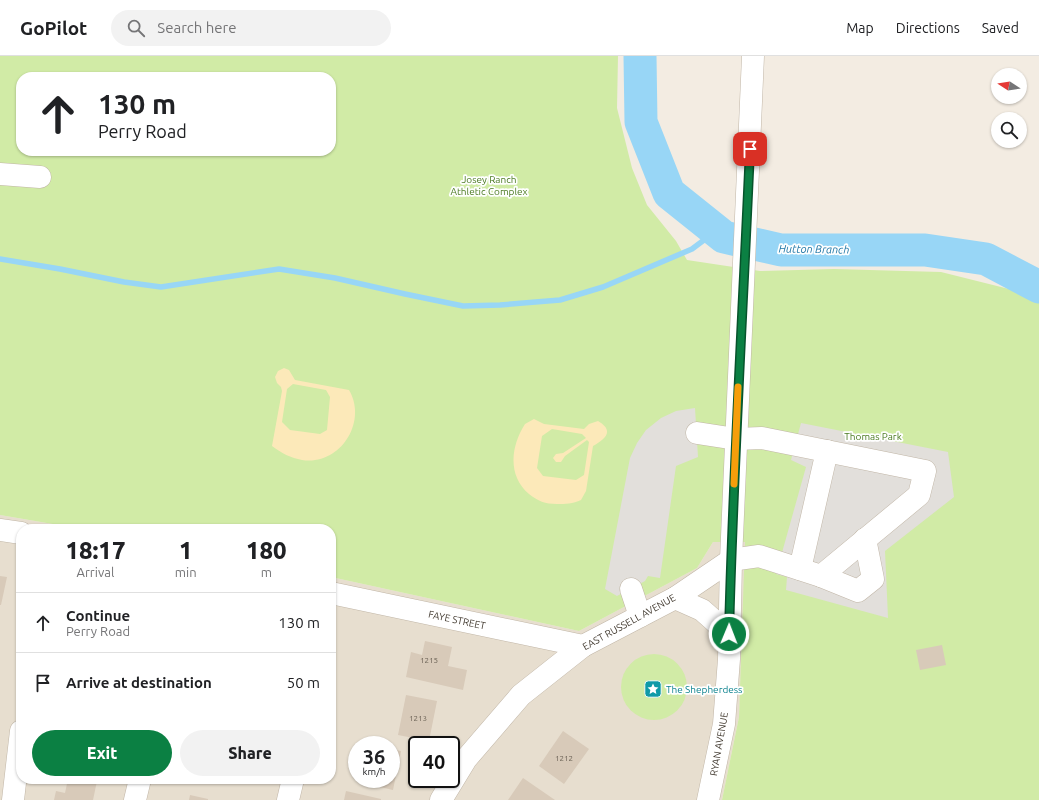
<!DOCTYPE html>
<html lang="en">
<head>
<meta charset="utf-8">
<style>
	:root { --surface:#fff; --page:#f2f2f2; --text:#202124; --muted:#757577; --line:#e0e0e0; --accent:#0b8043 }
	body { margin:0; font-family:Ubuntu,sans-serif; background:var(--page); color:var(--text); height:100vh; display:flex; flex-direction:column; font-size:15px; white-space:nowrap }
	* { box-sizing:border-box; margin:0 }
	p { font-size:13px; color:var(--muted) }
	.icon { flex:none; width:22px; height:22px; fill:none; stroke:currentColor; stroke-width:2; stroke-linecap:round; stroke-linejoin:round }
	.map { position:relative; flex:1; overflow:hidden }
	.sheet { position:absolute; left:16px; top:468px; width:320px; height:260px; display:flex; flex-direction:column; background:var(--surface); border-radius:16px; box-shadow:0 1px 3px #0004 }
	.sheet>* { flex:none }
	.guide { position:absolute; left:16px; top:16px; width:320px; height:84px; border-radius:16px; box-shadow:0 1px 3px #0004; background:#fff; color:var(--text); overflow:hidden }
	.needle { width:26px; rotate:282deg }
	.fabs { position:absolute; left:991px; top:12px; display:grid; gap:8px }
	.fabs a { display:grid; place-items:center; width:36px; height:36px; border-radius:50%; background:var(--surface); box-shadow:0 1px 3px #0004; font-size:20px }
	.speed { position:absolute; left:348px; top:680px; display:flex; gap:8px; font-size:20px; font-weight:700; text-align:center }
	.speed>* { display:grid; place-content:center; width:52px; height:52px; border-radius:50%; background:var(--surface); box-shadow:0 1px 3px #0004; line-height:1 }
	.speed small { font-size:10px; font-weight:400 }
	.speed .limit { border:2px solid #111; border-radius:6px; background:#fff; color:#111 }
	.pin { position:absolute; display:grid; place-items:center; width:34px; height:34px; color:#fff; margin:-17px; border-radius:8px; box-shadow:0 2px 6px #0006 }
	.me { position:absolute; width:44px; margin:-22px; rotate:1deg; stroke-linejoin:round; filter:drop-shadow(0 0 3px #0008) }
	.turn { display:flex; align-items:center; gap:14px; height:84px; padding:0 16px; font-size:18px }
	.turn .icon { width:52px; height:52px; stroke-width:2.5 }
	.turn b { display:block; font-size:28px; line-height:34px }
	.eta { display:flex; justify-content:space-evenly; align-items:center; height:68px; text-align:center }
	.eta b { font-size:24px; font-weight:800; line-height:28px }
	.cta { display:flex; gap:8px; margin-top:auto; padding:8px 16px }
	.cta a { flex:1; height:46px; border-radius:24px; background:var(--accent); color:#fff; font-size:16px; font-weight:800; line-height:46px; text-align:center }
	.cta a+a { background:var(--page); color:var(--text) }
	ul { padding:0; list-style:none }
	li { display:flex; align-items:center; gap:12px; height:60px; padding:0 16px; border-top:1px solid var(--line) }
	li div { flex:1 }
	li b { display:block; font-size:15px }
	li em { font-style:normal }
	header { display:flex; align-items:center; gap:24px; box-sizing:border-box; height:56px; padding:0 20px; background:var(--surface); border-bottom:1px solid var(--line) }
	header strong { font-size:19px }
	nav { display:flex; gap:22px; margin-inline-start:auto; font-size:14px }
	.search { width:280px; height:36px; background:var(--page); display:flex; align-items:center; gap:10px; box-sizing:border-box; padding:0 14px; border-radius:22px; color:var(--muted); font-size:15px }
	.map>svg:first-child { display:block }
	.residential { fill:#e7decf; fill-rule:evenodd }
	.green { fill:#d1eba6; fill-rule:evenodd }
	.sand { fill:#fce9b9; fill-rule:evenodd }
	.parking { fill:#e2dfdb }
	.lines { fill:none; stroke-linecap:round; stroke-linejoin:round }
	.stream { stroke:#98d6f6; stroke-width:5.5 }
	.river { stroke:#98d6f6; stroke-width:33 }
	.building { fill:#d8cab9 }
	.minor-casing { stroke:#c1b6a7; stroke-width:23 }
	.minor { stroke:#fff; stroke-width:22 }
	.route-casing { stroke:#07532c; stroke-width:10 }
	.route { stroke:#0b8043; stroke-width:7 }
	.slow { stroke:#f59e0b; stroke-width:7 }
	.labels { text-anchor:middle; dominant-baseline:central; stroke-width:3.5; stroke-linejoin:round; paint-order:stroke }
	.number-label { font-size:8px; fill:#696054 }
	.park-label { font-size:10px; fill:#4a7a21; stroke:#fff }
	.street-label { font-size:10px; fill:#443c32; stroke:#fff }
	.culture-label { font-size:10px; fill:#0d838f; stroke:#fff; text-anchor:start }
	.water-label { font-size:11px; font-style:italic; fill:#2278a7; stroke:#fff }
</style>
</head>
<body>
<header>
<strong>GoPilot</strong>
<div class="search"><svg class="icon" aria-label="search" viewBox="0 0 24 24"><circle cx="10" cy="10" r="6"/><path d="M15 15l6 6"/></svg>Search here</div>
<nav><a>Map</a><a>Directions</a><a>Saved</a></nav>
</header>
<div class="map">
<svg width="1039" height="744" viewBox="0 0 1039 744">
	<rect width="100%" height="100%" fill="#f3ece2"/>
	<!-- residential -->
	<path class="residential" d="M0,459l82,14h-61v250h310v-202l248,54 118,-63 16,-26h33l-7,175 -17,83h-722zM357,689h34v34h-34zM417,689h34v34h-34z"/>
	<!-- green -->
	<g class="green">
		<path d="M0,0h618l-1,52 15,60 15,37 29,36 11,19 73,11 74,-2 107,3 76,19 22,12v497h-317l17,-83 6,-175h-32l-16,26 -118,63 -248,-54v-48h-249l-82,-14zM21,21h310v74h-310z"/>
		<circle cx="654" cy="631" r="33"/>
	</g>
	<!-- sand -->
	<g class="sand">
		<path d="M284,312l5,2 6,10 54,10c19,32 -9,76 -47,70 -11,-2 -21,-7 -30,-14l10,-55 -1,-4 -4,-4 -2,-6 3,-6zM293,328l33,6 4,7 -3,33 -7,4 -30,-4 -8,-8 5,-33z"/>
		<path d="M534,363l10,5 40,5 5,-5 9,-3c17,10 7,18 -5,25l-7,45 -5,9c-8,4 -16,4 -24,4 -12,0 -19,-3 -28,-10 -22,-19 -18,-48 -4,-70zM552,373l30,5 4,4 -23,15 -7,1 -3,4 3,4h5l4,-6 22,-16 2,2 -5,33 -8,5 -33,-4 -6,-8 5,-32z"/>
	</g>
	<!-- parking -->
	<g class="parking">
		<polygon points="695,352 698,401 676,410 660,522 648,520 645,525 617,540 605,533 630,402 637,387 646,374 661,362 676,355"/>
		<polygon points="801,367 948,396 954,441 885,495 888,562 786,534 787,521 776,518 806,411 791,404"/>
	</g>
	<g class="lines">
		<!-- stream -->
		<polyline class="stream" points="0,203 60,213 124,226 161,231 279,213 335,222 405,238 463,250 500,249 560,244 603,231 692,193 716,175"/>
		<!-- river -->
		<polyline class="river" points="640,0 641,66 669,137 724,181 781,194 925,194 986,203 1039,231"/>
	</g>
	<!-- building -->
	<g class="building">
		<polygon points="0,520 7,521 1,549 0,549"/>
		<polygon points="425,585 452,591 448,610 467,614 463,634 406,621 411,596 422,599"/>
		<polygon points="942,589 946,609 920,614 916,594"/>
		<polygon points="406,639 437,645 429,685 398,679"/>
		<polygon points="563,675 589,693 564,728 539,710"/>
		<polygon points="391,693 401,695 393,734 367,728 368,723 391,723"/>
		<polygon points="523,722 555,744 508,744"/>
		<polygon points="68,723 85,723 97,725 93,744 54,744 56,735 65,737"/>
		<polygon points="346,735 381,743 381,744 344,744"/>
		<polygon points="190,739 208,743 208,744 189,744"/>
	</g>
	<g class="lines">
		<defs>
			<g id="minor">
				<polyline points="0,118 40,121"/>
				<polyline points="0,474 21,477"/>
				<polyline points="800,513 827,395"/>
				<polyline points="821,520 858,535 873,523 865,483"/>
				<polyline points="631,533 640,560"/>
				<polyline points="331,537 583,590"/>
				<polyline points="675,542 702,554 729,578"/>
				<polyline points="13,744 21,675"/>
				<polyline points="135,744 140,723"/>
				<polyline points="288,744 293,723"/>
				<polyline points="441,744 466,703 521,639 583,590 675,542 731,504 759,500 821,520 919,439 925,415 762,382 736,383 697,377"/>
				<polyline points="708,744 724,668 729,603 731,504 753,0"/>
			</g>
		</defs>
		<!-- minor casing -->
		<use href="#minor" class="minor-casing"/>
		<!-- minor -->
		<use href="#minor" class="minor"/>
	</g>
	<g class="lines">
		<defs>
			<path id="route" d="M729,578c4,-162 14,-324 21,-485"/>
		</defs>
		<!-- route casing -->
		<use href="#route" class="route-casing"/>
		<!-- route -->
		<use href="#route" class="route"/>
		<!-- slow -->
		<polyline class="slow" points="734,428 738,331"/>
	</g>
	<!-- icons -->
	<defs>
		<symbol id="sight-square" viewBox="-11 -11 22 22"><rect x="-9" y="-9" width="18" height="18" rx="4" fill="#0f9aa8" stroke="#fff"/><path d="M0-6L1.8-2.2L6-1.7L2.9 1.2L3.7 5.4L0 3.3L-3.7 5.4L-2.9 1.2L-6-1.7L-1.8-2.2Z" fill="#fff"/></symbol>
	</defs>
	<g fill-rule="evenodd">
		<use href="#sight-square" x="643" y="623" width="20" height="20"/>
	</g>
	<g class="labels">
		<!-- number labels -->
		<g class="number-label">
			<text x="429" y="604">1215</text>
			<text x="418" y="662">1213</text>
			<text x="564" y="702">1212</text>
		</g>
		<!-- park labels -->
		<g class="park-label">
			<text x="489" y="123">Josey Ranch<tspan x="489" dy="12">Athletic Complex</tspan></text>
			<text x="873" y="380">Thomas Park</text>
		</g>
		<!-- street labels -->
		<g class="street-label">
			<text transform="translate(457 564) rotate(12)">FAYE STREET</text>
			<text transform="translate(629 566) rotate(-29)">EAST RUSSELL AVENUE</text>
			<text transform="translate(719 688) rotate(-80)">RYAN AVENUE</text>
		</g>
		<!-- culture labels -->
		<g class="culture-label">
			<text x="666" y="633">The Shepherdess</text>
		</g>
		<!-- water labels -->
		<g class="water-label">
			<text transform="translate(814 193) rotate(1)">Hutton Branch</text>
		</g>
	</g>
</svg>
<div class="fabs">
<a><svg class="needle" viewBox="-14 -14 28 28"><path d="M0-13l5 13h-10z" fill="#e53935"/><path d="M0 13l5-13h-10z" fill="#757577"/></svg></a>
<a><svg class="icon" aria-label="search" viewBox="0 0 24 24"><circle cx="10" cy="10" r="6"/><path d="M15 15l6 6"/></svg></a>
</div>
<div class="speed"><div>36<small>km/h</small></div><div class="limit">40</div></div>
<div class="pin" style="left:750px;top:93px;background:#d93025"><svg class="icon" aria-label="arrive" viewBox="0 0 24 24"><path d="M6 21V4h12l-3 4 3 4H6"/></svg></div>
<svg class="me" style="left:729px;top:578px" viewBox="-20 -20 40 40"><circle r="17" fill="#0b8043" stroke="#fff" stroke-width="3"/><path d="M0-11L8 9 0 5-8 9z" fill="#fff"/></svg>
<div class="guide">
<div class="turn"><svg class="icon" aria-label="ahead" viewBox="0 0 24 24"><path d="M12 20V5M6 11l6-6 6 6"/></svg><div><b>130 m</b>Perry Road</div></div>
</div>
<section class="sheet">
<div class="eta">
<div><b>18:17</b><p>Arrival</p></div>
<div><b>1</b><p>min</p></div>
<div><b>180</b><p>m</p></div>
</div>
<ul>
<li><svg class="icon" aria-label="ahead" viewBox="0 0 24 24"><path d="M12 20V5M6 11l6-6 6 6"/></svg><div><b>Continue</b><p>Perry Road</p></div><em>130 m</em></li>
<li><svg class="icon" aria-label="arrive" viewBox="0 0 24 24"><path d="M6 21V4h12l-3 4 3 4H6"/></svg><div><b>Arrive at destination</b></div><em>50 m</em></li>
</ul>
<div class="cta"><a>Exit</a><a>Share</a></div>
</section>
</div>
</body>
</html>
